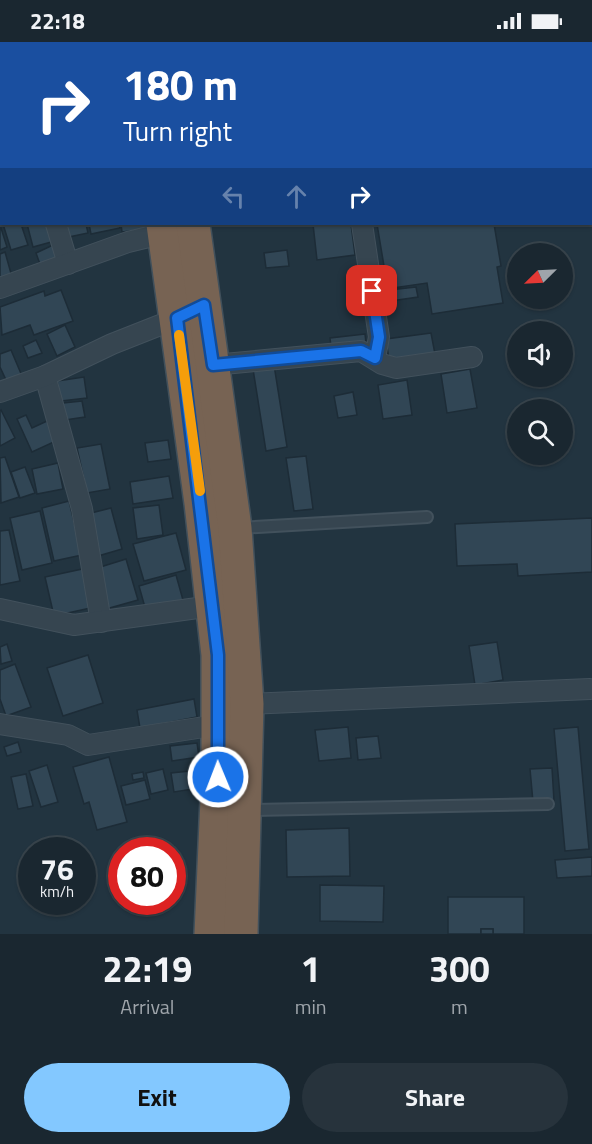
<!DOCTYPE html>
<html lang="en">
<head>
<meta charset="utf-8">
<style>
	:root { --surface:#1a2730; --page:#27333c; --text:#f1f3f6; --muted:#9fa5ab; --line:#38444c; --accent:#83c8ff }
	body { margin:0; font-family:"Titillium Web",sans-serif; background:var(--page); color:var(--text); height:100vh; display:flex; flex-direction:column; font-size:22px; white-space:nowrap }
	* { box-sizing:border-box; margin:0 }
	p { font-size:20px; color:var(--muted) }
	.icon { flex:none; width:33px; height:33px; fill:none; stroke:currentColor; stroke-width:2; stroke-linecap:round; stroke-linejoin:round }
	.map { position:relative; height:892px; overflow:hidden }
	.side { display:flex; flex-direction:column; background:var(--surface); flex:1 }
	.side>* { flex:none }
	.guide { position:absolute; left:0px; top:0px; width:592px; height:183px; box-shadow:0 2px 4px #0004,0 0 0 2px var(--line); background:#1a4fa0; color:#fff; overflow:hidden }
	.needle { width:39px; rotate:246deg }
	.buttons { position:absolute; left:507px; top:201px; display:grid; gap:12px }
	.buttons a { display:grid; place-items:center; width:66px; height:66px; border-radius:50%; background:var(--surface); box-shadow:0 2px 4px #0004,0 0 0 2px var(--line); font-size:30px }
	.speed { position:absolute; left:18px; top:795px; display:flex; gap:12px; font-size:30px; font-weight:700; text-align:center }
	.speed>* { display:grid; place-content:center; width:78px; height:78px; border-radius:50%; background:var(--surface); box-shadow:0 2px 4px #0004,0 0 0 2px var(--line); line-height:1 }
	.speed small { font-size:15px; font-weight:400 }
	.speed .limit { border:9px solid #d22; background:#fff; color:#111 }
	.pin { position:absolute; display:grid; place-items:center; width:51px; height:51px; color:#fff; margin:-26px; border-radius:12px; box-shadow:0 3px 9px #0006 }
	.me { position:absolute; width:66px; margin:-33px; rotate:359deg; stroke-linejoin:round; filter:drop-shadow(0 0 4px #0008) }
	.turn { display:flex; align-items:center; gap:21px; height:126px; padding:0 24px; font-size:27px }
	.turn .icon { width:78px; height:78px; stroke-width:2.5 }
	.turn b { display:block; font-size:42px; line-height:51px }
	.lanes { display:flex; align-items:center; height:57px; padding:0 24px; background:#0003; justify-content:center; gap:30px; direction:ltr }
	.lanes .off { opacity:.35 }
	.eta { display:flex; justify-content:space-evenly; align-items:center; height:102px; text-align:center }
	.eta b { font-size:36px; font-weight:700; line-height:42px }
	.action { display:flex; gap:12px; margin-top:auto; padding:12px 24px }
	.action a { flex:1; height:69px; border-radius:36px; background:var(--accent); color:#111; font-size:24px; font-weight:700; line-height:69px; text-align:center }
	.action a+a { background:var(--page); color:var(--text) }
	.status { display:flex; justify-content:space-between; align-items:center; height:42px; padding:0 30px; background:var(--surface); direction:ltr }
	.status svg { height:16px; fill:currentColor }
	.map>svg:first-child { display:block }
	.building { fill:#314655; stroke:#1d2c37; stroke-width:1.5 }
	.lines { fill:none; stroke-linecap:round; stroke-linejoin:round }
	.lane-casing { stroke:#42515c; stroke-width:14 }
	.street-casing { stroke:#42515c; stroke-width:22 }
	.highway-casing { stroke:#41505b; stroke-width:36 }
	.lane { stroke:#364550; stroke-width:10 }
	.street { stroke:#364550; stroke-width:20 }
	.highway { stroke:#776353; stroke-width:33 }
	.route-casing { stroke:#114b97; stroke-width:15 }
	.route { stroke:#1a73e8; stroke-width:10 }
	.slow { stroke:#f59e0b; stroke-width:10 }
</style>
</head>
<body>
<div class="status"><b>22:18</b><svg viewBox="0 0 49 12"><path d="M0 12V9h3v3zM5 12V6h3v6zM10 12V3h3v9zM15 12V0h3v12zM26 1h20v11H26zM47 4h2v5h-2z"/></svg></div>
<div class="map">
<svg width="592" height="892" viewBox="0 0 592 892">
	<rect width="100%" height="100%" fill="#223440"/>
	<!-- building -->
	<g class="building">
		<polygon points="3,182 21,182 28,203 11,208"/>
		<polygon points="27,182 51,182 55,199 33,205"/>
		<polygon points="61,182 86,182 88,191 64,196"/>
		<polygon points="89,182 119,182 120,186 91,192"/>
		<polygon points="121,182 145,182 146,187 122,190"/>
		<polygon points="313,182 351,182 355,213 317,218"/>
		<polygon points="377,182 494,182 501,224 497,225 503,261 432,272 427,241 393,246 391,235 386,236"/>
		<polygon points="0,183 7,205 0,208"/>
		<polygon points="53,203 59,217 41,225 36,211"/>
		<polygon points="287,208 289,224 266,226 264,211"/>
		<polygon points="5,210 12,235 0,238 0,212"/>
		<polygon points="416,245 418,255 391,259 389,248"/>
		<polygon points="61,248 73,279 34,293 30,283 2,293 0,265 44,249 45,254"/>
		<polygon points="65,283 75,305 57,314 47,292"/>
		<polygon points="431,291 435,312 389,318 386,297"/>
		<polygon points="365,292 366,301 331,305 330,296"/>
		<polygon points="36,298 42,311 28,316 23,304"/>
		<polygon points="11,308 22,334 7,340 0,325 0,312"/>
		<polygon points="274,323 287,405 266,409 253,327"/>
		<polygon points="470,327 477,366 447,371 441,332"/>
		<polygon points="84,335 87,356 61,359 57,339"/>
		<polygon points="407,338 412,373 383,377 378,343"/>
		<polygon points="353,350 357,373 338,376 334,354"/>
		<polygon points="82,359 85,375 65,378 63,361"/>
		<polygon points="1,368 15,396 0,404 0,369"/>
		<polygon points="26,373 32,386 47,379 56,399 32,410 17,377"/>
		<polygon points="168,398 171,417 148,420 145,401"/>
		<polygon points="101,402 110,447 87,451 77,406"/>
		<polygon points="306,414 313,467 294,469 286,416"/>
		<polygon points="5,415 19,455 1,461 0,416"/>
		<polygon points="58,421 63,447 37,452 32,427"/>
		<polygon points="25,425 35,451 20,456 11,430"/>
		<polygon points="169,434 173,456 133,462 130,440"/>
		<polygon points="69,459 82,513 54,519 42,466"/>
		<polygon points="159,463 163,493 137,497 133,466"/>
		<polygon points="111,466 122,507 98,514 87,472"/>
		<polygon points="40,469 52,521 22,528 10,476"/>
		<polygon points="592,476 592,530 518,534 517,522 457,524 455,482"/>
		<polygon points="9,488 20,539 0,543 0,489"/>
		<polygon points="176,491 186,528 144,539 133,502"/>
		<polygon points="126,517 138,558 106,567 94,527"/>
		<polygon points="87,526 95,565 54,574 45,535"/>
		<polygon points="176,533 183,558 146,569 139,544"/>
		<polygon points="497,600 503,638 475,643 469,604"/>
		<polygon points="7,602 12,619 1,622 0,605"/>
		<polygon points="88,613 103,661 63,674 47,626"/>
		<polygon points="15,622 31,665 6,674 0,657 0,628"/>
		<polygon points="194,657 197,675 140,686 137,668"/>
		<polygon points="348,685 351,716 319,719 315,688"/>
		<polygon points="578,685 589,807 565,809 554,687"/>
		<polygon points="378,694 381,716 358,718 356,696"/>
		<polygon points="18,700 21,710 7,714 4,705"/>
		<polygon points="197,701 199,715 172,719 170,704"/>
		<polygon points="109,715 127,780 97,788 89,760 84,762 73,725"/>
		<polygon points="47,723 58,760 41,765 29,729"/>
		<polygon points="552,726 554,759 533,760 530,727"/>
		<polygon points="163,727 168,748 151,752 146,731"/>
		<polygon points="190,729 193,747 174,750 171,731"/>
		<polygon points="143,730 144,736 133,738 132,732"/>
		<polygon points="26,732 33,764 18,767 11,735"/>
		<polygon points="145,738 150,757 126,763 121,744"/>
		<polygon points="349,786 350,834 287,835 286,788"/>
		<polygon points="174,804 175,818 172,818 172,808 164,808 164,805"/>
		<polygon points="592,815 592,834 557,836 555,818"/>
		<polygon points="172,825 175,825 180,855 172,857"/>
		<polygon points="320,843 384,844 383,880 320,879"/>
		<polygon points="448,855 524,855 524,892 493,892 493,887 481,887 481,892 448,892"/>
		<rect x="481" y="887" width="12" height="5"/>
	</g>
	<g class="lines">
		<defs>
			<g id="lane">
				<polyline points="239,486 427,475"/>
				<polyline points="248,768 548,762"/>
			</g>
			<g id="street">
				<polyline points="0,112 2,116"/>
				<polyline points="0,133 2,133"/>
				<polyline points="56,182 68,222"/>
				<polyline points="362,182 379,295 375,316"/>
				<polyline points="0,246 128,200 165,191"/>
				<polyline points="213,323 361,309 382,322 396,326 472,315"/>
				<polyline points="45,334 82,467 101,580"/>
				<polyline points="0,350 45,334 112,302 183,274"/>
				<polyline points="0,567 74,583 212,564"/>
				<polyline points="247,662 590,647"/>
				<polyline points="0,682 68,693 88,703 217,683"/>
			</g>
			<g id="highway">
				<polyline points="139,0 139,2"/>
				<polyline points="167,0 168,2"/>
				<polyline points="163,182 201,461 218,613 218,735 211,892"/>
				<polyline points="193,182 235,486 247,662 241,892"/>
			</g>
		</defs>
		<!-- lane casing -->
		<use href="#lane" class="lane-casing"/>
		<!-- street casing -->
		<use href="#street" class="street-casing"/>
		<!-- highway casing -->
		<use href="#highway" class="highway-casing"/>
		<!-- lane -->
		<use href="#lane" class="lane"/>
		<!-- street -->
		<use href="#street" class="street"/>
		<!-- highway -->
		<use href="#highway" class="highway"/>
	</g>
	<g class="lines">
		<defs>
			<polyline id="route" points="218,735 218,613 177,276 204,263 213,323 361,309 375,316 379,295 372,249"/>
		</defs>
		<!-- route casing -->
		<use href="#route" class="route-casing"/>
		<!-- route -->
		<use href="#route" class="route"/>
		<!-- slow -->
		<polyline class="slow" points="179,293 200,449"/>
	</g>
</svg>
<div class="buttons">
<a><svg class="needle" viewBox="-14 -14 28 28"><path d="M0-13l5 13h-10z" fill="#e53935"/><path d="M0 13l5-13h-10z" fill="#9fa5ab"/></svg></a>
<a><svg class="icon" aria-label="sound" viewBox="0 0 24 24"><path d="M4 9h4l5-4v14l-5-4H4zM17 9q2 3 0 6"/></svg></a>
<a><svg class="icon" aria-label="search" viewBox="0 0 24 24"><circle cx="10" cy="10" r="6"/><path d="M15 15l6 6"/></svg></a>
</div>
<div class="speed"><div>76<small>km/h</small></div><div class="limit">80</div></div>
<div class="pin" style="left:372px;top:249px;background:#d93025"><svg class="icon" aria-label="arrive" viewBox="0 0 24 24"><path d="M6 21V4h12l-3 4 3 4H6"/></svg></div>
<svg class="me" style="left:218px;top:735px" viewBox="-20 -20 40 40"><circle r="17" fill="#1a73e8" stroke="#fff" stroke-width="3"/><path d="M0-11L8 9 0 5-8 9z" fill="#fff"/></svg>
<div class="guide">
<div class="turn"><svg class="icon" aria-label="right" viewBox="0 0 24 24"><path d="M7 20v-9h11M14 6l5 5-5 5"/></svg><div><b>180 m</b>Turn right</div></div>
<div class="lanes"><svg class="icon off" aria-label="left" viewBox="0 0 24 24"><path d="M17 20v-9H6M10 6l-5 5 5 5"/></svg><svg class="icon off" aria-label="ahead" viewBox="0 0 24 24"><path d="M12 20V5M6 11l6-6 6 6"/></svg><svg class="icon" aria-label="right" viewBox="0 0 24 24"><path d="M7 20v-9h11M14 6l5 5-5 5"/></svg></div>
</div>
</div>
<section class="side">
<div class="eta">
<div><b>22:19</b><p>Arrival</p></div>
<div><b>1</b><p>min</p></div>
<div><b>300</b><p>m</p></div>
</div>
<div class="action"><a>Exit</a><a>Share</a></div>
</section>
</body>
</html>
